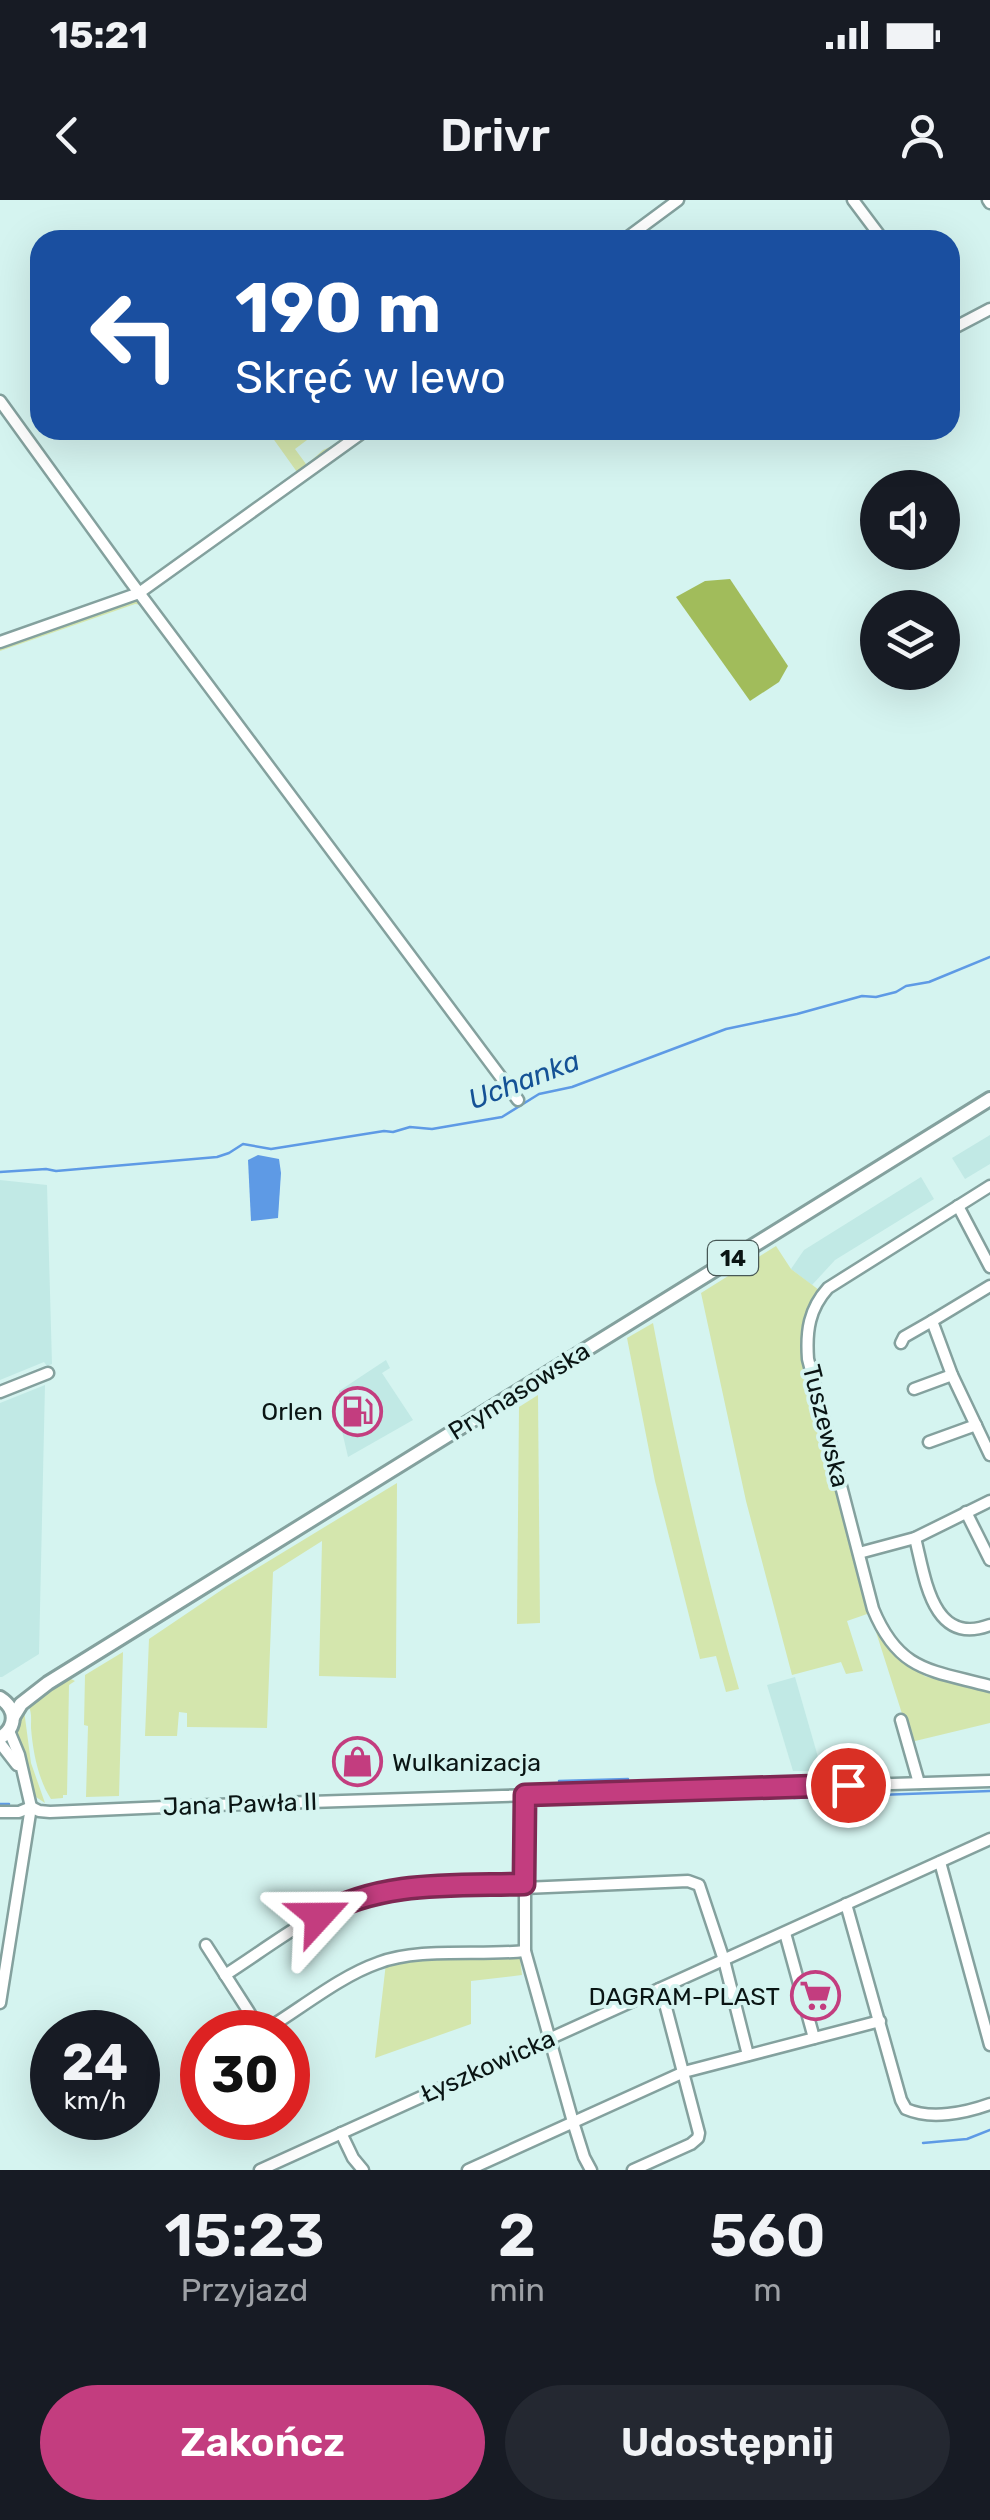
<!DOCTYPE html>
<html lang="pl">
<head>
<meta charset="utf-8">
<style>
	:root { --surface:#171b24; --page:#242831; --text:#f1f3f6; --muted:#9ea1a6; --accent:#c33d7f }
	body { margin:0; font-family:Rubik,sans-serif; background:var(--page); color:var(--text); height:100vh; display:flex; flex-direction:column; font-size:38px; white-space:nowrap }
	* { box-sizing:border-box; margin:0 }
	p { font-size:32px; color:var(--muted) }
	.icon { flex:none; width:55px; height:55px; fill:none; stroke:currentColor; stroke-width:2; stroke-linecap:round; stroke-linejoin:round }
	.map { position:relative; height:1970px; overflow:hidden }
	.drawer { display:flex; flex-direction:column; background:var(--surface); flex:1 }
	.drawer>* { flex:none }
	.banner { position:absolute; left:30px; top:30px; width:930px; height:210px; border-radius:30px; box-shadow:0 10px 40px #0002; background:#1a4fa0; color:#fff; overflow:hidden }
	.controls { position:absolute; left:860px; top:270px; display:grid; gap:20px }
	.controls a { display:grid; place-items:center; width:100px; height:100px; border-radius:50%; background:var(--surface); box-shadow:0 10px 40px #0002; font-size:50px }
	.speed { position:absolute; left:30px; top:1810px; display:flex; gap:20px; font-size:50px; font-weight:700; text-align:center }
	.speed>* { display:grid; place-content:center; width:130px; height:130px; border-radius:50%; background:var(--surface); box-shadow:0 10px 40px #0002; line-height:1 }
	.speed small { font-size:25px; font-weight:400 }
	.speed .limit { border:15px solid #d22; background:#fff; color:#111 }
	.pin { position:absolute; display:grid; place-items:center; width:85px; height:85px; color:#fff; margin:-42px; border:5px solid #fff; border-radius:50%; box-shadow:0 2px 10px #0007 }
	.me { position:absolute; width:110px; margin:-55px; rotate:66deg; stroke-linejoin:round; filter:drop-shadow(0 0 8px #0008) }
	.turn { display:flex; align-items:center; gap:35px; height:210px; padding:0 40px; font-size:45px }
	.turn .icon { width:130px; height:130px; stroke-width:2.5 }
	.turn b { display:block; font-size:70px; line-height:85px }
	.eta { display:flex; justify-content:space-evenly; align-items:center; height:170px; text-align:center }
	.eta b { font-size:60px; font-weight:600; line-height:70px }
	.cta { display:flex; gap:20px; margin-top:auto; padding:20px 40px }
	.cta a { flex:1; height:115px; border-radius:60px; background:var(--accent); color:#fff; font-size:40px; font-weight:600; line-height:115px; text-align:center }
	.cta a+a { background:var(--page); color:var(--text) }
	.status { display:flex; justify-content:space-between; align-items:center; height:70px; padding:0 50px; background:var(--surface); direction:ltr }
	.status svg { height:28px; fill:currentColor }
	header { display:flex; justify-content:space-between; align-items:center; height:130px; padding:0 40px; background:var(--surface); font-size:45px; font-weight:600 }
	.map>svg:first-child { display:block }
	.built { fill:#c1e9e5 }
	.green { fill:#d4e6ad }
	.forest { fill:#a1bc5b }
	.water { fill:#5e9ae5 }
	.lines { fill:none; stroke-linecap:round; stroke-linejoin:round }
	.stream { stroke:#5e9ae5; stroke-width:2.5 }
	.minor-casing { stroke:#84a19e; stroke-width:15 }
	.major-casing { stroke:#84a19e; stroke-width:18 }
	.minor { stroke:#fff; stroke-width:10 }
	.major { stroke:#fff; stroke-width:12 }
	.route-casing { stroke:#7f2853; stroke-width:25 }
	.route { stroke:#c33d7f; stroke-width:18 }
	.labels { text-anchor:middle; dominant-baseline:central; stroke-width:8; stroke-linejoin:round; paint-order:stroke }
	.shield { fill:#d5f4f0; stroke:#475856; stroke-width:2.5 }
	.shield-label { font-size:22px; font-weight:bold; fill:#0a1514 }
	.street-label { font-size:25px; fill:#0a1514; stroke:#d5f4f0 }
	.poi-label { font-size:25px; fill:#0a1514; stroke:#d5f4f0; text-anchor:end }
	.water-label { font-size:28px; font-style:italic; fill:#155296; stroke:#d5f4f0 }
</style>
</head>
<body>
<div class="status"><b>15:21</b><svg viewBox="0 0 49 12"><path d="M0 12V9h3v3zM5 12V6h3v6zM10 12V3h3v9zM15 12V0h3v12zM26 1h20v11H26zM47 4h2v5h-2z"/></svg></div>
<header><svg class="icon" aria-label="back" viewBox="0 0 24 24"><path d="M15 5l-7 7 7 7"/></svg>Drivr<svg class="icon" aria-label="person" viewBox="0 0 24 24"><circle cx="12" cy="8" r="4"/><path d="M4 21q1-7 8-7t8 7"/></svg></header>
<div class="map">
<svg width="990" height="1970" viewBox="0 0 990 1970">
	<rect width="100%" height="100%" fill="#d5f4f0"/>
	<!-- built -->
	<g class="built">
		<polygon points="990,935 990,964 965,979 952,958"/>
		<polygon points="921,977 934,999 835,1060 812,1085 791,1069 804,1050"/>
		<polygon points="0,980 47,985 52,1164 47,1166 44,1162 0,1180"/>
		<polygon points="386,1160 390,1168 382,1173 413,1220 348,1257 341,1227 339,1191"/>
		<polygon points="45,1185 39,1454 2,1477 0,1477 0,1203"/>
		<polygon points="795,1477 822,1571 793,1571 767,1485"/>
	</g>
	<!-- green -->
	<g class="green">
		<polygon points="267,230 306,230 311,237 295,249 306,264 303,268 323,250 339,243 357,230 378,230 150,393 150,398 437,788 142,405 135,404 0,451 0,435 142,385 297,272"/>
		<path d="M776,1046l15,23 28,21c-13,20 -17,41 -16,66l84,288c11,12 21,21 36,28l1,4 66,17v30l-79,19 -41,-129 -23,8 16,50 -17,3 -5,-12 -49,13 -46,-174 -45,-208z"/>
		<path d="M653,1123c23,123 51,246 86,366l-13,3 -10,-36 -16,3 -45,-178 -28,-143z"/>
		<polygon points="538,1195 540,1423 517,1424 519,1207"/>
		<polygon points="397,1283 396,1478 319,1476 322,1341 273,1372 267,1528 187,1527 187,1513 179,1512 177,1536 145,1536 149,1439 226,1387"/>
		<polygon points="123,1452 119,1596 86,1597 88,1526 84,1525 85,1475"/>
		<path d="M69,1478l6,3 -6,4 -2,110h-4v3l-12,1c-13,-20 -18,-47 -20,-71 0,-10 1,-15 -3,-24z"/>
		<polygon points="24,1510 31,1563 45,1603 33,1595 14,1535 19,1512"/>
		<polygon points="519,1751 522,1775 471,1781 471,1824 375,1858 386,1763"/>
	</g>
	<!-- forest -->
	<polygon class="forest" points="730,379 788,466 779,482 750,501 676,397 705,381"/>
	<!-- water -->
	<polygon class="water" points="258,955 279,959 281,973 278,1018 251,1021 248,960"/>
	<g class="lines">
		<!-- stream -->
		<g class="stream">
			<polyline points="0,972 46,969 56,971 217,957 229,953 243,944 271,949 384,931 393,932 410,927 432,929 502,917 539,894 572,887 726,829 797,814 862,796 876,797 896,792 906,786 929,782 990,757"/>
			<polyline points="559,1581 628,1579"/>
			<polyline points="794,1598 990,1591"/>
			<polyline points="0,1604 9,1604"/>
			<polyline points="923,1943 967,1939 990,1930"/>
		</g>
		<defs>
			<g id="minor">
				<polyline points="853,0 883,40"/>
				<polyline points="988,0 990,3"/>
				<polyline points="624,40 678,0"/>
				<polyline points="950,130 990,109"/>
				<polyline points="0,201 131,382 518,900"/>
				<polyline points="0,442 139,393 366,230"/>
				<path d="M990,986l-162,102c-19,21 -22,43 -20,71l65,250c26,63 58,61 117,77"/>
				<polyline points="958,1006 990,1067"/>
				<polyline points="990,1086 932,1121 952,1175 990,1255"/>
				<polyline points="901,1143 904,1137 932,1121"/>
				<polyline points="914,1189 952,1175"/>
				<polyline points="0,1192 48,1173"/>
				<polyline points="929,1242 976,1225"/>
				<polyline points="966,1312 990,1360"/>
				<path d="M915,1338c10,39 17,109 75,87"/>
				<polyline points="859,1353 915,1338 990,1301"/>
				<polyline points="901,1520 919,1583"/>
				<polyline points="0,1543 17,1565"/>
				<polyline points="525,1595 525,1751 573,1922 584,1957 591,1970"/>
				<polyline points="0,1612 19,1612 31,1607 39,1611 50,1612 212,1605 990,1581"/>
				<polyline points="940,1662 990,1845"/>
				<polyline points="524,1688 688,1681 699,1685 724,1760 748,1855"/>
				<path d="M846,1704l55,196 5,9c25,11 59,4 84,-5"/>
				<polyline points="785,1733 814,1838"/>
				<path d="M206,1745l50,78 6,4h8c34,-21 71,-51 108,-64 41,-16 102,-7 147,-12"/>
				<path d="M225,1775c36,-23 75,-53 113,-70 57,-26 126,-19 186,-21"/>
				<polyline points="0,1803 31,1607 19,1555 9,1531"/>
				<polyline points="341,1933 353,1958 363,1970"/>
				<polyline points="260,1970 990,1639"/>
				<polyline points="468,1970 684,1872 880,1821"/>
				<polyline points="633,1970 691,1944 698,1938 699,1933 664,1800 659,1789"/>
			</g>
			<g id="major">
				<path d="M0,1498c17,11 17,29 0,40"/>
				<polyline points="13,1517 21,1504 48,1483 990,899"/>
			</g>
		</defs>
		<!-- minor casing -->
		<use href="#minor" class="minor-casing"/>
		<!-- major casing -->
		<use href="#major" class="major-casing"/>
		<!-- minor -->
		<use href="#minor" class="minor"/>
		<!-- major -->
		<use href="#major" class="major"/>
	</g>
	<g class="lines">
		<defs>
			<path id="route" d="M319,1716c63,-36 135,-30 205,-32l1,-89 323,-10"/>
		</defs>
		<!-- route casing -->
		<use href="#route" class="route-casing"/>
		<!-- route -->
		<use href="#route" class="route"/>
	</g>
	<!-- icons -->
	<defs>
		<symbol id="fuel-ring" viewBox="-11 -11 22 22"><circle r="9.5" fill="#d5f4f0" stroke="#c33d7f" stroke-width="1.5"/><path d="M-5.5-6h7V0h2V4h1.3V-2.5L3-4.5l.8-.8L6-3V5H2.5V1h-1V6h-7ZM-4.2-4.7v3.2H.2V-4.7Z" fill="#c33d7f"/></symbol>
		<symbol id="shop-ring" viewBox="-11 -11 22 22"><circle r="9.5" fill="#d5f4f0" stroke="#c33d7f" stroke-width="1.5"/><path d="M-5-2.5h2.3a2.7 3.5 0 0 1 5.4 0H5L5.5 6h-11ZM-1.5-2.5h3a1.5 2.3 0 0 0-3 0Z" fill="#c33d7f"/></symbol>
		<symbol id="supermarket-ring" viewBox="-11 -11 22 22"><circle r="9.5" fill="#d5f4f0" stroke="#c33d7f" stroke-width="1.5"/><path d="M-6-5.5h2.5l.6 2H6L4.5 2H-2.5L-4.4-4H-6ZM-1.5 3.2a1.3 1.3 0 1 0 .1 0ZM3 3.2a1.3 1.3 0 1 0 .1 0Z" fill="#c33d7f"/></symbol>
	</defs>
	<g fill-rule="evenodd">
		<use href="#fuel-ring" x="330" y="1184" width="55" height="55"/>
		<use href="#shop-ring" x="330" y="1534" width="55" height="55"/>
		<use href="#supermarket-ring" x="788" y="1768" width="55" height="55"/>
	</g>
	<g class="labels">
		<!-- shield labels -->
		<rect class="shield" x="708" y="1041" width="50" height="34" rx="8"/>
		<g class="shield-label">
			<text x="733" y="1058">14</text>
		</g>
		<!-- street labels -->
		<g class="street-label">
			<text transform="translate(519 1191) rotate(-32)">Prymasowska</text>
			<text transform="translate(826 1226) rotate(76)">Tuszewska</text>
			<text transform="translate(240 1604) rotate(-2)">Jana Pawła II</text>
			<text transform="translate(488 1866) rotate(-24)">Łyszkowicka</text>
		</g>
		<!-- poi labels -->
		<g class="poi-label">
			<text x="323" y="1211">Orlen</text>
			<text x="392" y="1562" text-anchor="start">Wulkanizacja</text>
			<text x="780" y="1796">DAGRAM-PLAST</text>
		</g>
		<!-- water labels -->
		<g class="water-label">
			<text transform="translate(524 880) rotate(-21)">Uchanka</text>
		</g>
	</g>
</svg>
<div class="controls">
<a><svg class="icon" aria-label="sound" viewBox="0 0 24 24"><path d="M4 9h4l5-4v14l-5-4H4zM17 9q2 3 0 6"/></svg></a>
<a><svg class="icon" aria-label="layers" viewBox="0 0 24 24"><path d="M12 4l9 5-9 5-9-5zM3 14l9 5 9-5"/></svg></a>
</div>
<div class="speed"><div>24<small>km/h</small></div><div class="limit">30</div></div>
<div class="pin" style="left:848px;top:1585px;background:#d93025"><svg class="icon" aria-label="arrive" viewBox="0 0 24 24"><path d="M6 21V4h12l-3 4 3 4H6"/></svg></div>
<svg class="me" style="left:319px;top:1716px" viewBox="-20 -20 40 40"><path d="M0-17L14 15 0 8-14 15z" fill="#c33d7f" stroke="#fff" stroke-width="4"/></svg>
<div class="banner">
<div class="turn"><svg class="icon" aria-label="left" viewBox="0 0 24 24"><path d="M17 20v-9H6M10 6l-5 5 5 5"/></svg><div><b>190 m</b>Skręć w lewo</div></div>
</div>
</div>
<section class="drawer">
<div class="eta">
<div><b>15:23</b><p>Przyjazd</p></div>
<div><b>2</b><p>min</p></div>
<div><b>560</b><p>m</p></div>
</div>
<div class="cta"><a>Zakończ</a><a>Udostępnij</a></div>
</section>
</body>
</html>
